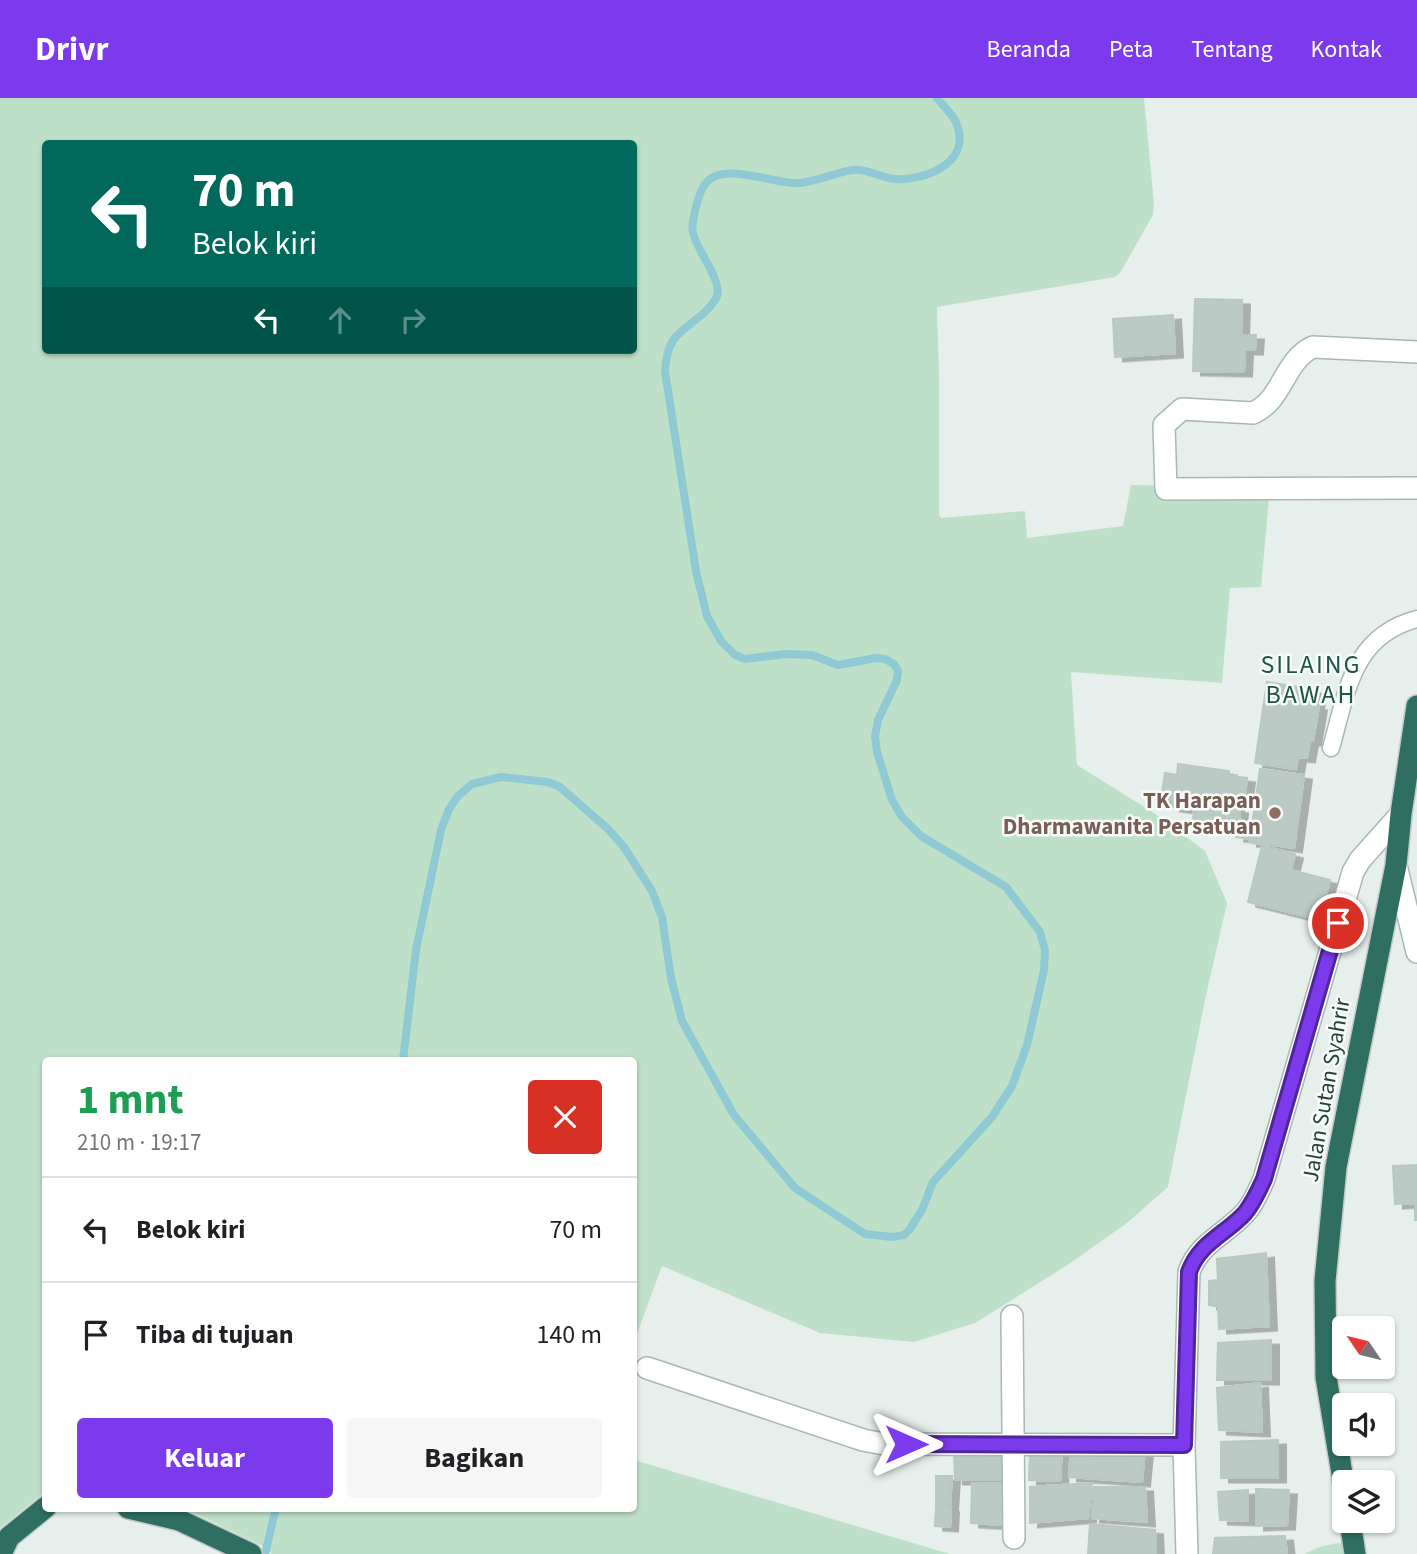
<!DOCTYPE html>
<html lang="id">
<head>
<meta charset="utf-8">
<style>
	:root { --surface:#fff; --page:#f6f6f6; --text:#202124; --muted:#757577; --line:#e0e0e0; --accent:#7c3aed }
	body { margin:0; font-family:"Source Sans 3",sans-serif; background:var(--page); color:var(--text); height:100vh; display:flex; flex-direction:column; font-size:26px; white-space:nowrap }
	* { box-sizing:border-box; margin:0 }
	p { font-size:23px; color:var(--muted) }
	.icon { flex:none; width:38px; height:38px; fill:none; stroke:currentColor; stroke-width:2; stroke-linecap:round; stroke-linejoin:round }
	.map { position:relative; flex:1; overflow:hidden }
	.details { position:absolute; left:42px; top:959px; width:595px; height:455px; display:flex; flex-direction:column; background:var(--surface); border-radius:7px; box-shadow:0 2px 5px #0004 }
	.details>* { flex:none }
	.top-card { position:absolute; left:42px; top:42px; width:595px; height:214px; border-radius:7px; box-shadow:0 2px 5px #0004; background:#00695c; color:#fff; overflow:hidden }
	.needle { width:46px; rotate:305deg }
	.buttons { position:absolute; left:1332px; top:1218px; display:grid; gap:14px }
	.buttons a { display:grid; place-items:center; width:63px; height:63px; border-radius:7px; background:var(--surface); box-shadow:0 2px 5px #0004; font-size:35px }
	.pin { position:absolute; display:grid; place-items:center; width:60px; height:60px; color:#fff; margin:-30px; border:4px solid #fff; border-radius:50%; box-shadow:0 2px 7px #0007 }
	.me { position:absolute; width:77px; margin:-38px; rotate:90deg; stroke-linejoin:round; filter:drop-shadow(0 0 5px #0008) }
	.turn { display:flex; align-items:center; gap:24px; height:147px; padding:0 35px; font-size:32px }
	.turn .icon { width:91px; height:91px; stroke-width:2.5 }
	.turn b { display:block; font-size:49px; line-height:60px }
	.lanes { display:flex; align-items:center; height:66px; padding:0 35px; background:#0003; justify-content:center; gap:35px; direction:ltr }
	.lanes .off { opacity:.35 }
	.round { display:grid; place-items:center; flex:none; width:74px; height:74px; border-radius:7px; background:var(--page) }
	.head { display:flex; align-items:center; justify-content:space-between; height:119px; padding:0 35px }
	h1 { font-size:42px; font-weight:700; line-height:52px; color:#1e9e55 }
	.cta { display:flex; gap:14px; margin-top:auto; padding:14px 35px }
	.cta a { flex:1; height:80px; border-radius:7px; background:var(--accent); color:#fff; font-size:28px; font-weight:700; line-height:80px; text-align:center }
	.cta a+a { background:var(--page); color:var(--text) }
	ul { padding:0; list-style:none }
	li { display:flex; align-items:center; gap:21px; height:105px; padding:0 35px; border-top:2px solid var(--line) }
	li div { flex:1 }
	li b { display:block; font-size:26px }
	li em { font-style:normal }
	header { display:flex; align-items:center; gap:42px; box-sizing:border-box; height:98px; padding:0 35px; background:var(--accent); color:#fff }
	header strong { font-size:33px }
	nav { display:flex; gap:38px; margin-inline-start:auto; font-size:24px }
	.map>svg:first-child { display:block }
	.green { fill:#bfe0c8; fill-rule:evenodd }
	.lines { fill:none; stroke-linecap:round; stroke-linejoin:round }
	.stream { stroke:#8ec9d4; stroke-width:8 }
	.building { fill:#bbcac4; stroke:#b8c9c2; stroke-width:2; filter:url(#shadow) }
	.lane-casing { stroke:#a8b8b2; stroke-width:19 }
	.street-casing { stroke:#a8b8b2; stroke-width:24 }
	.highway-casing { stroke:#c2cac8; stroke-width:24 }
	.lane { stroke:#fff; stroke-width:16 }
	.street { stroke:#fff; stroke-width:21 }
	.highway { stroke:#2f6f62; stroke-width:21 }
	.route-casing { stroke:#51269a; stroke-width:18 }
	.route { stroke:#7c3aed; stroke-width:12 }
	.education-dot { fill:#8d6e63; stroke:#f7fbf9; stroke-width:2.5 }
	.labels { text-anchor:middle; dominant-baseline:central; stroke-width:5; stroke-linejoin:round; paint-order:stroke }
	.education-label { font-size:23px; font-weight:bold; fill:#785e54; stroke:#f7fbf9; text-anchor:end }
	.street-label { font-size:23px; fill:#24423a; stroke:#f7fbf9 }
	.quarter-label { font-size:26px; letter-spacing:2px; fill:#1f5548; stroke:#f7fbf9 }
</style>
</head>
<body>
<header>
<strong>Drivr</strong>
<nav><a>Beranda</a><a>Peta</a><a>Tentang</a><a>Kontak</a></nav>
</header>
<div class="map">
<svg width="1417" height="1456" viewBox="0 0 1417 1456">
	<defs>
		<filter id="shadow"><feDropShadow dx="8" dy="4.5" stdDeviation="0" flood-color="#0004"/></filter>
	</defs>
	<rect width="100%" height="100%" fill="#e6efeb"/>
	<!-- green -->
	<g class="green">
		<path d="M0,0h1144l10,106 -1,11 -33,58 -5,4 -178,30 2,69v139l2,3 84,-7 2,27 96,-12 8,-41 139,2 -9,100 -31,1 -8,95 -151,-11 6,93 77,48 51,38 22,52 -22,97 -37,187 -41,36 -58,41 -94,59 -61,19 -94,-9 -158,-67 -28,76v-282h-588l-1,432 -45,36zM46,46h588v206h-588z"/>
		<polygon points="634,1362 950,1456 272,1456 261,1447 186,1411 634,1410"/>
		<polygon points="1345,1444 1347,1456 1304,1456 1322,1448"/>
	</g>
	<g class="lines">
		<!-- stream -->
		<g class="stream">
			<path d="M403,962l13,-110 25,-120 8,-21 9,-13 14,-12 29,-7 47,5 12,5 48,42 16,18 28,44 10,26 9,61 11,43 52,94 61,73 70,46 27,3 12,-2 6,-6 12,-19 11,-28 59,-65 20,-31 15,-41 17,-75 1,-20 -5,-18 -34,-45 -85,-51 -19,-19 -10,-17 -15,-48 -2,-16 3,-16 19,-40 1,-9 -4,-7 -9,-5 -9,-1 -38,7 -26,-10 -27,-1 -40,5 -10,-4 -14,-14 -14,-25 -11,-45 -31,-200c2,-35 14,-37 39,-58 4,-4 11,-11 13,-17 5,-16 -20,-45 -24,-63 -2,-9 1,-17 3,-26 2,-8 4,-17 10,-24 16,-22 68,1 91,0 19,0 47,-15 62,-13 13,1 23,8 36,9 28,2 74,-15 63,-51 -2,-11 -14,-21 -21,-30"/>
			<polyline points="265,1456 276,1410"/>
		</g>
	</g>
	<!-- building -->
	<g class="building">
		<polygon points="1195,201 1242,202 1241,237 1256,237 1255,252 1245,252 1244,274 1193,273"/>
		<polygon points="1173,217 1175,255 1115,259 1113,221"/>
		<polygon points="1267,584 1318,592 1316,608 1319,608 1313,643 1310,643 1307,660 1298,659 1296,671 1255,665"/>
		<polygon points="1178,666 1229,673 1229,678 1247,680 1244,704 1237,704 1236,711 1240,711 1239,722 1220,720 1220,727 1193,723 1194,712 1172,709 1173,702 1161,701 1165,675 1177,677"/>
		<polygon points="1260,671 1304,677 1294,750 1249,744 1249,741 1236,739 1239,726 1252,728"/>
		<polygon points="1262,748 1295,756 1291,772 1330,782 1320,822 1248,804"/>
		<polygon points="1417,1067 1417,1122 1415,1122 1415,1105 1395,1106 1393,1068"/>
		<polygon points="1266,1155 1269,1228 1219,1231 1218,1209 1209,1207 1209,1183 1218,1182 1217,1161"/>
		<polygon points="1271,1242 1271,1282 1217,1282 1218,1245"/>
		<polygon points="1260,1285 1262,1334 1219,1332 1217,1290"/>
		<polygon points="1278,1342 1278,1380 1221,1380 1221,1344"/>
		<polygon points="1071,1347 1145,1352 1142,1384 1069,1379"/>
		<polygon points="954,1351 972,1351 973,1358 1004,1354 1004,1382 955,1382"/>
		<polygon points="1062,1351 1060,1383 1029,1382 1030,1352"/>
		<polygon points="936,1378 952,1378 950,1408 936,1409"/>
		<polygon points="972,1385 1008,1386 1006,1427 971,1425"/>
		<polygon points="1092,1385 1088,1420 1030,1425 1030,1389"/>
		<polygon points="1094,1389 1145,1389 1147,1424 1092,1420"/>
		<polygon points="1256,1391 1289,1392 1287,1427 1256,1428"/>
		<polygon points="1248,1392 1248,1423 1220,1422 1218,1394"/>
		<polygon points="936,1409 951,1410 950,1429 935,1428"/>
		<polygon points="1090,1426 1155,1432 1156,1456 1088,1456"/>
		<polygon points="1285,1438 1287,1456 1213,1456 1215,1440"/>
	</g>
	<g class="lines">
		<defs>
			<path id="lane" d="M1331,650c16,-56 21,-112 86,-129"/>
			<g id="street">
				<path d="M1417,254l-104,-5c-29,13 -30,53 -60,66l-71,-4 -18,16 2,64 251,-1"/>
				<polyline points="1396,767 1417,854"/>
				<polyline points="1012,1218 1014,1440"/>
				<polyline points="647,1270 863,1342 884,1346 1184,1347"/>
				<path d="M1187,1456l-3,-109 5,-173c10,-29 37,-38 56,-59 9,-10 14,-23 19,-34l89,-307 7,-12 41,-46"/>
			</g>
			<g id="highway">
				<polyline points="1344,1388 1326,1279 1325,1183 1336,1069 1396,767 1401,716 1417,608"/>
				<polyline points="128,1410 179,1422 251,1456"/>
				<polyline points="1350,1423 1355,1456"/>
				<polyline points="1,1456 9,1439 46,1409"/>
			</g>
		</defs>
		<!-- lane casing -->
		<use href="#lane" class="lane-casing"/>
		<!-- street casing -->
		<use href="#street" class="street-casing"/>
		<!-- highway casing -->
		<use href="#highway" class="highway-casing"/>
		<!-- lane -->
		<use href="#lane" class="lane"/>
		<!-- street -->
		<use href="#street" class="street"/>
		<!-- highway -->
		<use href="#highway" class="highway"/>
	</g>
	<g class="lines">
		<defs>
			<path id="route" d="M906,1346l278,1 5,-173c10,-29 37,-38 56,-59 8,-10 14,-23 19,-34l74,-256"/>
		</defs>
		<!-- route casing -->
		<use href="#route" class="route-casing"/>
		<!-- route -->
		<use href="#route" class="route"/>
	</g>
	<!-- markers -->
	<circle class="education-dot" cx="1275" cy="715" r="7"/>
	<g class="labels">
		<!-- education labels -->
		<g class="education-label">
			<text x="1261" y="702">TK Harapan<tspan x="1261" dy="26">Dharmawanita Persatuan</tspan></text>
		</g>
		<!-- street labels -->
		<g class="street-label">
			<text transform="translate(1326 992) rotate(-80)">Jalan Sutan Syahrir</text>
		</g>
		<!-- quarter labels -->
		<g class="quarter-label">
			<text x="1311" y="566">SILAING<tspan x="1311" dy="30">BAWAH</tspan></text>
		</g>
	</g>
</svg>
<div class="buttons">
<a><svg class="needle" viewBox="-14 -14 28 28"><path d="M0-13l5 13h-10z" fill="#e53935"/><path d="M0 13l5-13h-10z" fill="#757577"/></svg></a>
<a><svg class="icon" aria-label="sound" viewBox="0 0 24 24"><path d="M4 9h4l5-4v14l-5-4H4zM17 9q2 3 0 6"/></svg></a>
<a><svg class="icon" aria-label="layers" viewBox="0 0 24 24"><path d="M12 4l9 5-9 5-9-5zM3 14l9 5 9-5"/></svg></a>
</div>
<div class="pin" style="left:1338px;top:825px;background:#d93025"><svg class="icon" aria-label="arrive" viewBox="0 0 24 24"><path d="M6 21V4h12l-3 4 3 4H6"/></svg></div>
<svg class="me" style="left:906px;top:1346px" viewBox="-20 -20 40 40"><path d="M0-17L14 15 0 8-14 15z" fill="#7c3aed" stroke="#fff" stroke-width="4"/></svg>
<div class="top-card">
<div class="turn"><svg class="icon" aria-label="left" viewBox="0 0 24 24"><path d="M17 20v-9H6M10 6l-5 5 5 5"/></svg><div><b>70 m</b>Belok kiri</div></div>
<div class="lanes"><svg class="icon" aria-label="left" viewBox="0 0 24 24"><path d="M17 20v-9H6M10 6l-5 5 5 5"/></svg><svg class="icon off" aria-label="ahead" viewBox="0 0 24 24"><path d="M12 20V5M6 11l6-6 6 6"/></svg><svg class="icon off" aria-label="right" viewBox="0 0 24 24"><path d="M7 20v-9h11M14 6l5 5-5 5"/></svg></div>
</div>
<section class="details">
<div class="head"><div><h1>1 mnt</h1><p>210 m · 19:17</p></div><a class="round" style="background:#d93025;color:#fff"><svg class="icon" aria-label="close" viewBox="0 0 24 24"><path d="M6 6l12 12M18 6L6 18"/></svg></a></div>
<ul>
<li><svg class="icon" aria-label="left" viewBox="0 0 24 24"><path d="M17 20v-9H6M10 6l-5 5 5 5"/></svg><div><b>Belok kiri</b></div><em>70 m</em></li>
<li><svg class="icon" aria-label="arrive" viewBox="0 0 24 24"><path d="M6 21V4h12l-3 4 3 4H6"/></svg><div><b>Tiba di tujuan</b></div><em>140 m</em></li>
</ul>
<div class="cta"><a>Keluar</a><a>Bagikan</a></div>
</section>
</div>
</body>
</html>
